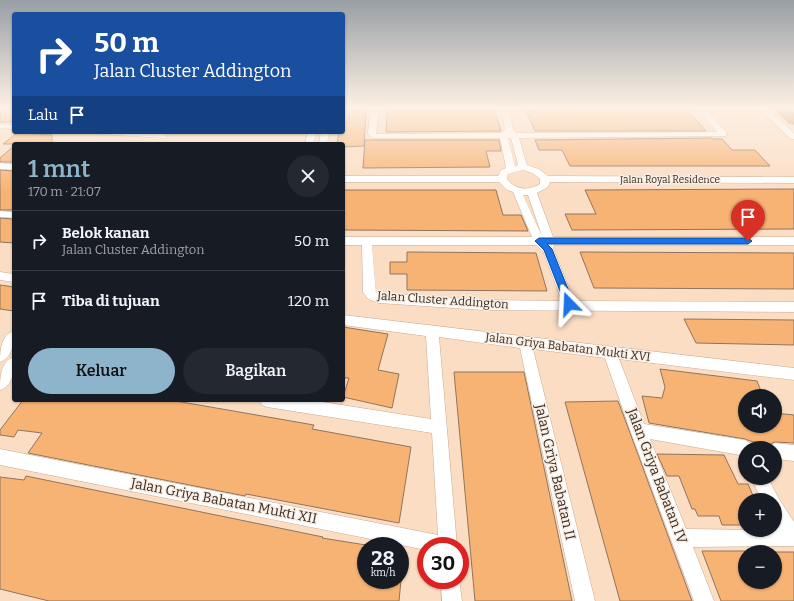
<!DOCTYPE html>
<html lang="id">
<head>
<meta charset="utf-8">
<style>
	:root { --surface:#171b24; --page:#242831; --text:#f1f3f6; --muted:#9ea1a6; --line:#363941; --accent:#8eb4cc }
	body { margin:0; font-family:Bitter,serif; background:var(--page); color:var(--text); height:100vh; display:flex; flex-direction:column; font-size:15px; white-space:nowrap }
	* { box-sizing:border-box; margin:0 }
	p { font-size:13px; color:var(--muted) }
	.icon { flex:none; width:22px; height:22px; fill:none; stroke:currentColor; stroke-width:2; stroke-linecap:round; stroke-linejoin:round }
	.map { position:relative; flex:1; overflow:hidden }
	.sheet { position:absolute; left:12px; top:142px; width:333px; height:260px; display:flex; flex-direction:column; background:var(--surface); border-radius:4px; box-shadow:0 1px 3px #0004 }
	.sheet>* { flex:none }
	.hud { position:absolute; left:12px; top:12px; width:333px; height:122px; border-radius:4px; box-shadow:0 1px 3px #0004; background:#1a4fa0; color:#fff; overflow:hidden }
	.fabs { position:absolute; left:738px; top:389px; display:grid; gap:8px }
	.fabs a { display:grid; place-items:center; width:44px; height:44px; border-radius:50%; background:var(--surface); box-shadow:0 1px 3px #0004; font-size:20px }
	.speed { position:absolute; left:357px; top:537px; display:flex; gap:8px; font-size:20px; font-weight:700; text-align:center }
	.speed>* { display:grid; place-content:center; width:52px; height:52px; border-radius:50%; background:var(--surface); box-shadow:0 1px 3px #0004; line-height:1 }
	.speed small { font-size:10px; font-weight:400 }
	.speed .limit { border:6px solid #d22; background:#fff; color:#111 }
	.pin { position:absolute; display:grid; place-items:center; width:34px; height:34px; color:#fff; margin:-41px -17px; border-radius:50% 50% 50% 0; rotate:-45deg; box-shadow:0 0 4px #0007 }
	.pin .icon { rotate:45deg }
	.me { position:absolute; width:44px; margin:-22px; rotate:339deg; stroke-linejoin:round; filter:drop-shadow(0 0 3px #0008) }
	.turn { display:flex; align-items:center; gap:14px; height:84px; padding:0 16px; font-size:18px }
	.turn .icon { width:52px; height:52px; stroke-width:2.5 }
	.turn b { display:block; font-size:28px; line-height:34px }
	.then { display:flex; align-items:center; height:38px; padding:0 16px; background:#0003; gap:8px; font-size:15px }
	.round { display:grid; place-items:center; flex:none; width:42px; height:42px; border-radius:21px; background:var(--page) }
	.overview { display:flex; align-items:center; justify-content:space-between; height:68px; padding:0 16px }
	h1 { font-size:24px; font-weight:600; line-height:30px; color:var(--accent) }
	.action { display:flex; gap:8px; margin-top:auto; padding:8px 16px }
	.action a { flex:1; height:46px; border-radius:24px; background:var(--accent); color:#111; font-size:16px; font-weight:600; line-height:46px; text-align:center }
	.action a+a { background:var(--page); color:var(--text) }
	ul { padding:0; list-style:none }
	li { display:flex; align-items:center; gap:12px; height:60px; padding:0 16px; border-top:1px solid var(--line) }
	li div { flex:1 }
	li b { display:block; font-size:15px }
	li em { font-style:normal }
	.map>svg:first-child { display:block }
	.lines { fill:none; stroke-linecap:round; stroke-linejoin:round }
	.river { fill:#c07f41; fill-rule:evenodd }
	.building { fill:#f7b374; stroke:#8f755e }
	.street-casing { stroke:#c8ab92; stroke-width:1 }
	.street { fill:#fff; fill-rule:evenodd }
	.route { fill:#1a73e8; stroke:#114b97 }
	.labels { text-anchor:middle; dominant-baseline:central; stroke-width:3; stroke-linejoin:round; paint-order:stroke }
	.far-street-label { font-size:10px; fill:#392e24; stroke:#faeee4 }
	.street-label { font-size:12px; fill:#392e24; stroke:#faeee4 }
	.near-street-label { font-size:14px; fill:#392e24; stroke:#faeee4 }
</style>
</head>
<body>
<div class="map">
<svg width="794" height="601" viewBox="0 0 794 601">
	<rect width="100%" height="100%" fill="#fbddc4"/>
	<g class="lines">
		<!-- river -->
		<polygon class="river" points="773,108 789,108 794,112 794,125 788,123"/>
	</g>
	<!-- building -->
	<g class="building">
		<rect x="0" y="108" width="14" height="14"/>
		<polygon points="686,109 706,131 535,131 526,110"/>
		<polygon points="349,111 366,111 364,146 343,147 343,144 337,144 339,132 343,132 343,122 348,122"/>
		<polygon points="387,111 495,111 501,131 386,132"/>
		<polygon points="17,133 52,135 52,144 3,144"/>
		<polygon points="712,138 713,139 722,139 732,150 755,150 770,166 570,166 562,150 539,150 535,140"/>
		<polygon points="365,140 499,140 501,151 486,151 490,167 363,168"/>
		<polygon points="14,146 14,162 0,162 0,158"/>
		<polygon points="0,170 14,171 14,210 0,210"/>
		<polygon points="794,189 794,229 572,230 565,214 596,214 585,190"/>
		<polygon points="343,190 496,190 503,215 521,215 528,231 343,230"/>
		<polygon points="0,218 14,219 14,243 0,242"/>
		<polygon points="407,252 536,253 547,291 407,290 407,274 390,274 390,262 407,262"/>
		<polygon points="580,252 794,253 794,289 594,288"/>
		<polygon points="0,285 14,287 14,311 0,309"/>
		<polygon points="684,319 794,320 794,345 696,343"/>
		<polygon points="343,327 388,334 378,370 399,374 392,408 343,397 349,378 343,378"/>
		<polygon points="660,369 757,381 763,396 745,396 745,426 775,426 775,413 794,415 794,443 775,442 770,444 763,444 750,441 745,439 649,423 642,396 662,398 665,387"/>
		<polygon points="454,372 524,372 572,601 475,601"/>
		<polygon points="23,400 170,400 314,425 312,429 411,447 399,523 246,494 245,496 28,453 42,433 18,430 14,437 0,435 0,430"/>
		<polygon points="618,401 629,430 692,601 620,601 565,402"/>
		<polygon points="657,454 724,455 738,484 748,484 755,500 745,500 745,517 738,517 742,525 722,525 719,516 698,516 695,509 692,509 679,476 667,476"/>
		<polygon points="26,476 323,537 322,538 366,545 366,580 401,580 399,601 49,601 0,589 0,477 24,480"/>
		<polygon points="702,551 745,551 745,582 775,582 775,552 794,552 794,601 721,601"/>
	</g>
	<g class="lines">
		<defs>
			<g id="street">
				<path d="M371,108h8l-3,25 1,1 124,-1 4,-4 -4,-21h8l4,21 3,4 201,-1 -20,-24h8l21,24v4l-207,2 8,27 12,4 9,7 246,1v6l-244,-1 -2,5 -11,6 16,44h241v8h-240l-1,3 21,53 220,1v10l-310,-2 -105,-7 -11,-4 -5,-7 -1,-47h-19v-8h189l-19,-45 -6,-2 -8,-8h-156v-6h155l3,-6 5,-2 -6,-30h-127l-5,-4zM508,138h3l7,27 -3,1zM523,170l9,3 8,6v5c-12,7 -24,6 -33,-5l1,-5zM523,195h5l14,41zM372,245h164l7,6 19,50 -78,-1 -108,-7z"/>
				<polygon points="758,108 767,108 794,133 794,139 791,139"/>
				<polygon points="0,124 14,125 14,129 0,128"/>
				<path d="M93,132c13,0 68,-2 75,4l-4,2 -67,-4z"/>
				<polygon points="308,132 316,132 313,144 305,144"/>
				<polygon points="321,132 329,132 327,144 319,144"/>
				<polygon points="0,163 14,164 14,170 0,169"/>
				<polygon points="0,211 14,212 14,218 0,217"/>
				<polygon points="0,272 14,274 14,282 0,280"/>
				<polygon points="343,315 794,368 794,380 619,359 644,424 745,440 750,443 753,448 745,448 745,456 650,439 686,529 775,530 775,528 778,528 775,522 775,500 762,500 751,478 768,478 779,499 794,522 794,546 693,547 714,601 694,601 630,430 605,358 533,349 595,601 575,601 520,348 439,337 457,546 426,546 426,550 0,465 0,449 438,535 432,433 267,407 262,405 260,400 310,400 431,419 426,336 343,325"/>
				<path d="M14,331c0,12 -1,26 -14,31 0,-12 1,-27 14,-31z"/>
				<path d="M14,357c0,13 0,28 -14,33 0,-12 0,-28 14,-33z"/>
				<polygon points="775,443 794,445 794,461 775,459 775,448 769,448 770,446"/>
				<polygon points="441,580 459,580 462,601 442,601"/>
			</g>
		</defs>
		<!-- street casing -->
		<use href="#street" class="street-casing"/>
		<!-- street -->
		<use href="#street" class="street"/>
	</g>
	<!-- sky -->
	<linearGradient id="sky" x2="0" y2="1"><stop stop-color="#989fa5"/><stop offset="0.56" stop-color="#fdf0e4"/><stop offset="1" stop-color="#fdf0e4" stop-opacity="0"/></linearGradient>
	<rect width="794" height="192" fill="url(#sky)"/>
	<!-- route -->
	<polygon class="route" points="539,238 748,238 752,241 748,244 547,244 552,249 574,304 569,308 565,304 544,250 535,241"/>
	<g class="labels">
		<!-- far-street labels -->
		<g class="far-street-label">
			<text x="670" y="180">Jalan Royal Residence</text>
		</g>
		<!-- street labels -->
		<g class="street-label">
			<text transform="translate(443 300) rotate(4)">Jalan Cluster Addington</text>
			<text transform="translate(568 347) rotate(7)">Jalan Griya Babatan Mukti XVI</text>
		</g>
		<!-- near-street labels -->
		<g class="near-street-label">
			<text transform="translate(555 472) rotate(77)">Jalan Griya Babatan II</text>
			<text transform="translate(657 476) rotate(69)">Jalan Griya Babatan IV</text>
			<text transform="translate(224 501) rotate(11)">Jalan Griya Babatan Mukti XII</text>
		</g>
	</g>
</svg>
<div class="fabs">
<a><svg class="icon" aria-label="sound" viewBox="0 0 24 24"><path d="M4 9h4l5-4v14l-5-4H4zM17 9q2 3 0 6"/></svg></a>
<a><svg class="icon" aria-label="search" viewBox="0 0 24 24"><circle cx="10" cy="10" r="6"/><path d="M15 15l6 6"/></svg></a>
<a>+</a>
<a>−</a>
</div>
<div class="speed"><div>28<small>km/h</small></div><div class="limit">30</div></div>
<div class="pin" style="left:748px;top:241px;background:#d93025"><svg class="icon" aria-label="arrive" viewBox="0 0 24 24"><path d="M6 21V4h12l-3 4 3 4H6"/></svg></div>
<svg class="me" style="left:569px;top:304px" viewBox="-20 -20 40 40"><path d="M0-17L14 15 0 8-14 15z" fill="#1a73e8" stroke="#fff" stroke-width="4"/></svg>
<div class="hud">
<div class="turn"><svg class="icon" aria-label="right" viewBox="0 0 24 24"><path d="M7 20v-9h11M14 6l5 5-5 5"/></svg><div><b>50 m</b>Jalan Cluster Addington</div></div>
<div class="then">Lalu<svg class="icon" aria-label="arrive" viewBox="0 0 24 24"><path d="M6 21V4h12l-3 4 3 4H6"/></svg></div>
</div>
<section class="sheet">
<div class="overview"><div><h1>1 mnt</h1><p>170 m · 21:07</p></div><a class="round"><svg class="icon" aria-label="close" viewBox="0 0 24 24"><path d="M6 6l12 12M18 6L6 18"/></svg></a></div>
<ul>
<li><svg class="icon" aria-label="right" viewBox="0 0 24 24"><path d="M7 20v-9h11M14 6l5 5-5 5"/></svg><div><b>Belok kanan</b><p>Jalan Cluster Addington</p></div><em>50 m</em></li>
<li><svg class="icon" aria-label="arrive" viewBox="0 0 24 24"><path d="M6 21V4h12l-3 4 3 4H6"/></svg><div><b>Tiba di tujuan</b></div><em>120 m</em></li>
</ul>
<div class="action"><a>Keluar</a><a>Bagikan</a></div>
</section>
</div>
</body>
</html>
